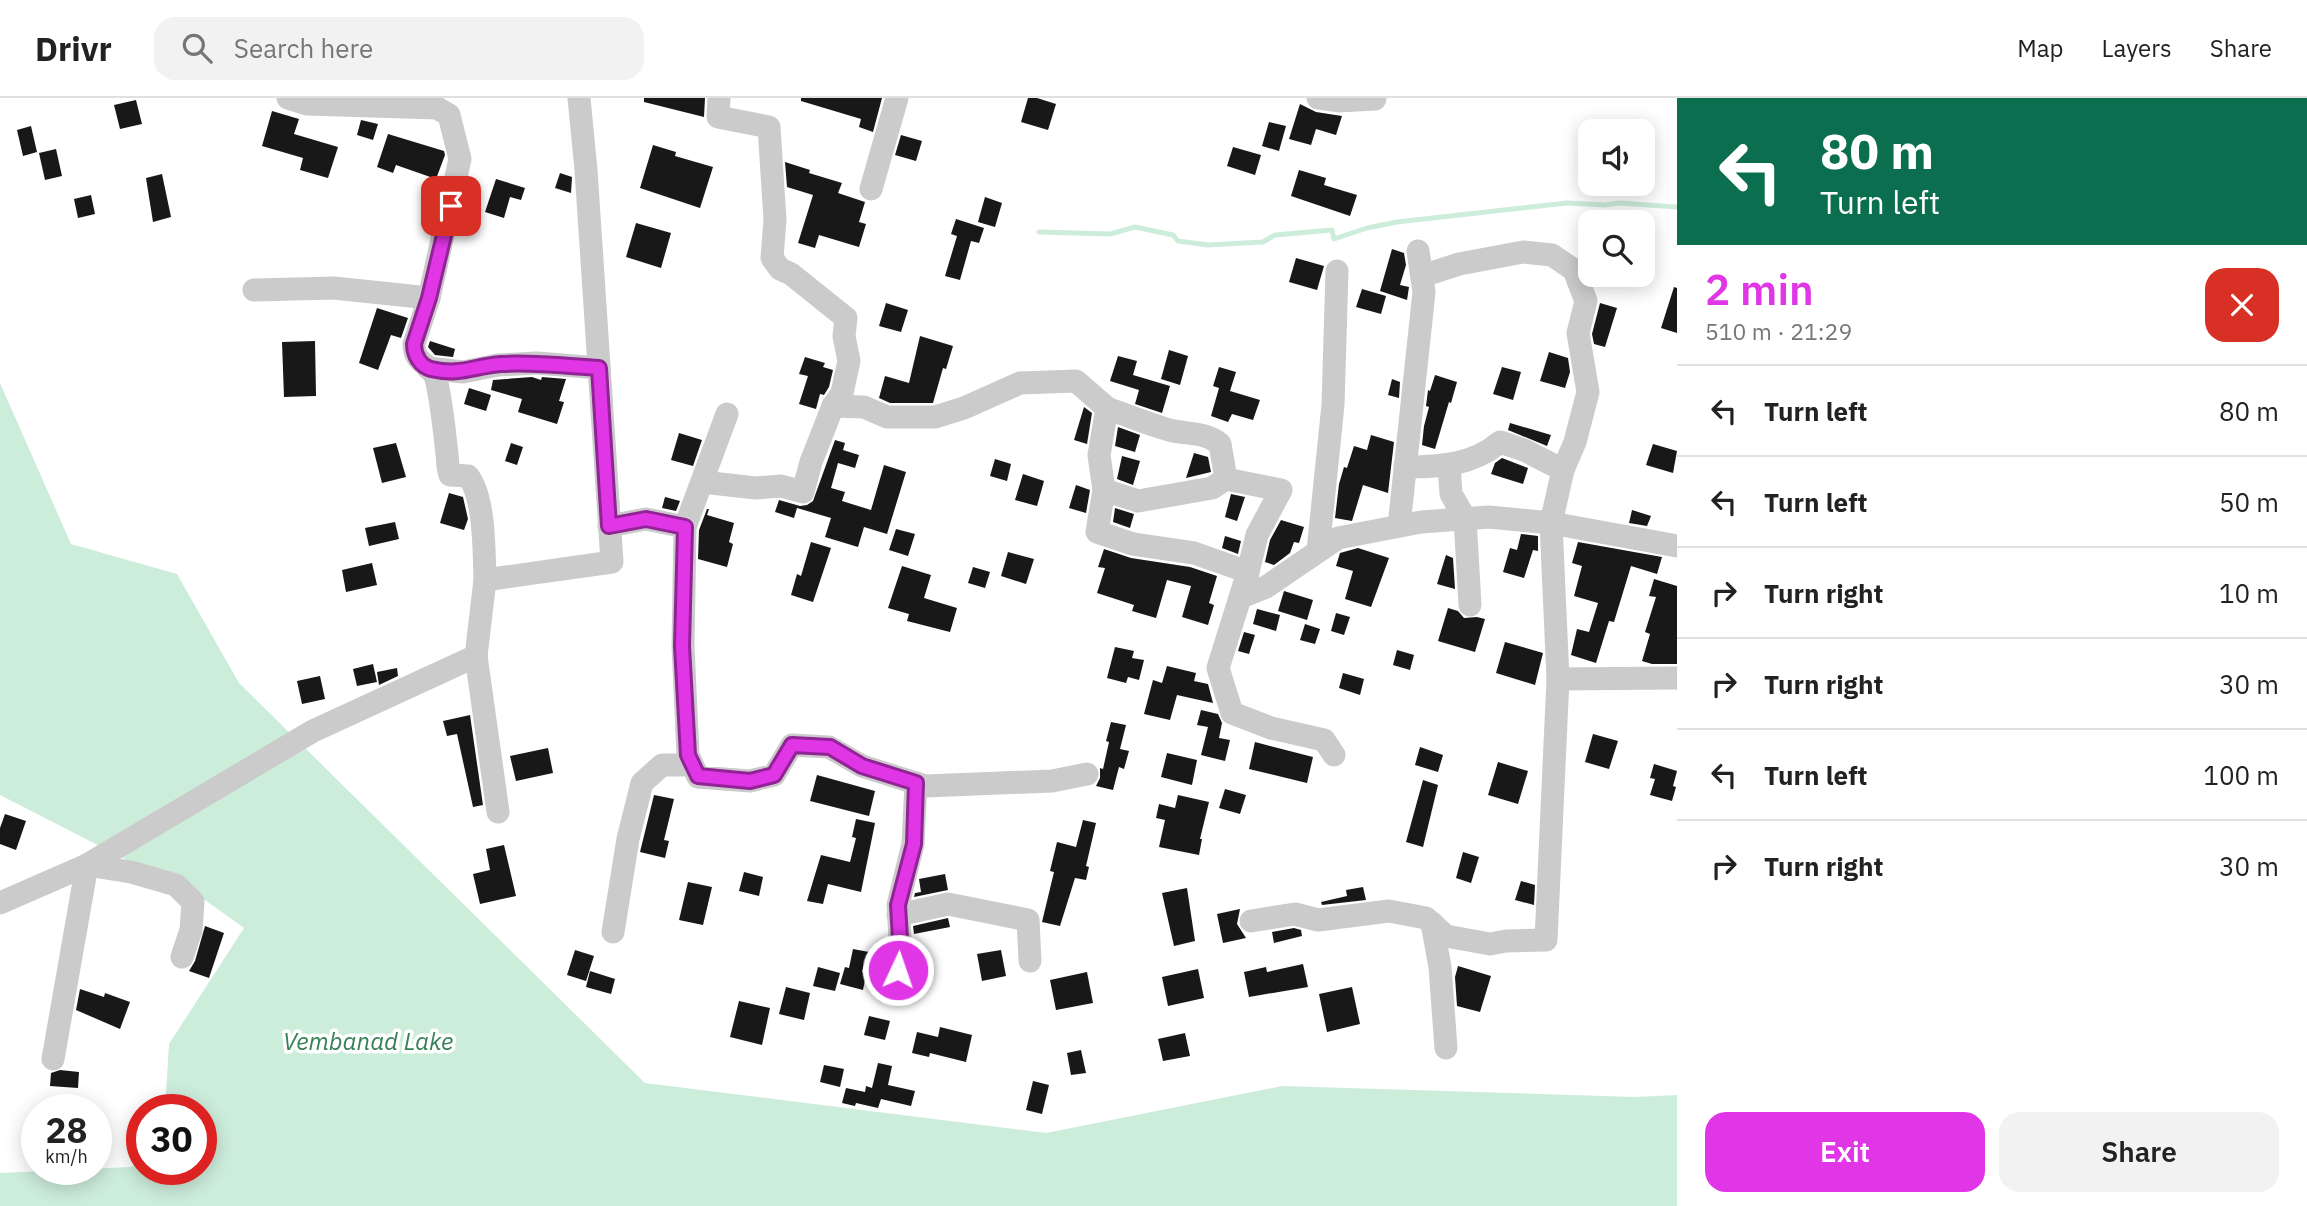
<!DOCTYPE html>
<html lang="en">
<head>
<meta charset="utf-8">
<style>
	:root { --surface:#fff; --page:#f2f2f2; --text:#222; --muted:#767676; --line:#e0e0e0; --accent:#e036e6 }
	body { margin:0; font-family:"IBM Plex Sans",sans-serif; background:var(--page); color:var(--text); height:100vh; display:flex; flex-direction:column; font-size:26px; white-space:nowrap }
	* { box-sizing:border-box; margin:0 }
	p { font-size:23px; color:var(--muted) }
	.icon { flex:none; width:38px; height:38px; fill:none; stroke:currentColor; stroke-width:2; stroke-linecap:round; stroke-linejoin:round }
	.map { position:relative; flex:1; overflow:hidden }
	.details { display:flex; flex-direction:column; background:var(--surface); width:630px }
	.details>* { flex:none }
	.banner { background:#0b6e4f; color:#fff; overflow:hidden }
	.buttons { position:absolute; left:1578px; top:21px; display:grid; gap:14px }
	.buttons a { display:grid; place-items:center; width:77px; height:77px; border-radius:14px; background:var(--surface); box-shadow:0 4px 18px #0003; font-size:35px }
	.speed { position:absolute; left:21px; top:996px; display:flex; gap:14px; font-size:35px; font-weight:700; text-align:center }
	.speed>* { display:grid; place-content:center; width:91px; height:91px; border-radius:50%; background:var(--surface); box-shadow:0 4px 18px #0003; line-height:1 }
	.speed small { font-size:18px; font-weight:400 }
	.speed .limit { border:10px solid #d22; background:#fff; color:#111 }
	.pin { position:absolute; display:grid; place-items:center; width:60px; height:60px; color:#fff; margin:-30px; border-radius:14px; box-shadow:0 4px 10px #0006 }
	.me { position:absolute; width:77px; margin:-38px; rotate:3deg; stroke-linejoin:round; filter:drop-shadow(0 0 5px #0008) }
	.turn { display:flex; align-items:center; gap:24px; height:147px; padding:0 28px; font-size:32px }
	.turn .icon { width:91px; height:91px; stroke-width:2.5 }
	.turn b { display:block; font-size:49px; line-height:60px }
	.round { display:grid; place-items:center; flex:none; width:74px; height:74px; border-radius:21px; background:var(--page) }
	.overview { display:flex; align-items:center; justify-content:space-between; height:119px; padding:0 28px }
	h1 { font-size:42px; font-weight:600; line-height:52px; color:var(--accent) }
	.primary-button { display:flex; gap:14px; margin-top:auto; padding:14px 28px }
	.primary-button a { flex:1; height:80px; border-radius:21px; background:var(--accent); color:#fff; font-size:28px; font-weight:600; line-height:80px; text-align:center }
	.primary-button a+a { background:var(--page); color:var(--text) }
	ul { padding:0; list-style:none }
	li { display:flex; align-items:center; gap:21px; height:91px; padding:0 28px; border-top:2px solid var(--line) }
	li div { flex:1 }
	li b { display:block; font-size:26px }
	li em { font-style:normal }
	header { display:flex; align-items:center; gap:42px; box-sizing:border-box; height:98px; padding:0 35px; background:var(--surface); border-bottom:2px solid var(--line) }
	header strong { font-size:33px }
	nav { display:flex; gap:38px; margin-inline-start:auto; font-size:24px }
	.search { width:490px; height:63px; background:var(--page); display:flex; align-items:center; gap:18px; box-sizing:border-box; padding:0 24px; border-radius:21px; color:var(--muted); font-size:26px }
	main { display:flex; flex:1; min-height:0 }
	.map>svg:first-child { display:block }
	.water { fill:#cdeddb }
	.lines { fill:none; stroke-linecap:round; stroke-linejoin:round }
	.stream { stroke:#cdeddb; stroke-width:5 }
	.building { fill:#181818 }
	.minor { stroke:#cbcbcb; stroke-width:23 }
	.route-casing { stroke:#922396; stroke-width:18 }
	.route { stroke:#e036e6; stroke-width:12 }
	.labels { text-anchor:middle; dominant-baseline:central; stroke-width:7; stroke-linejoin:round; paint-order:stroke }
	.water-label { font-size:24px; font-style:italic; fill:#378157; stroke:#fff }
</style>
</head>
<body>
<header>
<strong>Drivr</strong>
<div class="search"><svg class="icon" aria-label="search" viewBox="0 0 24 24"><circle cx="10" cy="10" r="6"/><path d="M15 15l6 6"/></svg>Search here</div>
<nav><a>Map</a><a>Layers</a><a>Share</a></nav>
</header>
<main>
<div class="map">
<svg width="1677" height="1108" viewBox="0 0 1677 1108">
	<rect width="100%" height="100%" fill="#fff"/>
	<!-- water -->
	<polygon class="water" points="0,285 71,446 177,476 239,585 645,985 1046,1035 1282,988 1635,999 1677,997 1677,1108 0,1108 0,1075 130,1069 142,1064 142,1071 201,1071 201,1012 165,1011 169,946 244,830 205,802 0,697"/>
	<g class="lines">
		<!-- stream -->
		<polyline class="stream" points="1039,134 1110,136 1135,129 1173,137 1178,143 1208,147 1263,144 1275,137 1332,132 1334,141 1367,130 1397,124 1567,105 1605,107 1619,105 1677,109"/>
	</g>
	<!-- building -->
	<g class="building">
		<polygon points="644,0 705,0 704,19 644,4"/>
		<polygon points="801,0 882,0 873,34 859,29 861,21 801,3"/>
		<polygon points="1028,0 1037,0 1056,6 1048,32 1021,24"/>
		<polygon points="136,2 142,26 120,31 114,7"/>
		<polygon points="1300,6 1316,14 1342,18 1336,37 1316,31 1311,47 1289,41"/>
		<polygon points="272,13 299,21 294,36 338,49 328,80 300,72 303,60 262,48"/>
		<polygon points="361,22 378,26 373,42 357,37"/>
		<polygon points="1269,24 1286,28 1279,53 1262,48"/>
		<polygon points="31,28 37,54 23,58 17,32"/>
		<polygon points="388,36 444,53 445,57 436,81 396,67 393,75 377,69"/>
		<polygon points="901,37 922,43 916,63 895,57"/>
		<polygon points="653,47 676,54 675,58 713,69 700,110 640,90"/>
		<polygon points="1233,49 1261,57 1255,77 1227,68"/>
		<polygon points="56,51 62,78 45,82 39,55"/>
		<polygon points="785,64 810,72 809,75 842,85 838,95 865,104 859,124 866,126 859,149 819,137 815,150 798,145 813,97 787,89"/>
		<polygon points="1299,72 1326,80 1324,87 1357,97 1350,118 1291,98"/>
		<polygon points="560,75 572,79 571,95 555,90"/>
		<polygon points="162,76 171,119 153,124 146,80"/>
		<polygon points="496,81 525,90 521,102 510,99 504,120 485,114"/>
		<polygon points="91,97 95,116 78,120 74,101"/>
		<polygon points="985,99 1002,105 995,129 978,124"/>
		<polygon points="956,121 984,130 979,145 971,143 960,182 945,178 957,138 951,136"/>
		<polygon points="636,125 671,135 661,170 626,159"/>
		<polygon points="1392,151 1404,155 1406,167 1400,187 1409,189 1407,202 1380,193"/>
		<polygon points="1296,160 1324,168 1317,192 1289,184"/>
		<polygon points="1674,189 1677,190 1677,235 1661,230"/>
		<polygon points="1362,191 1386,198 1381,216 1356,209"/>
		<polygon points="886,205 908,212 901,234 879,228"/>
		<polygon points="1600,205 1617,210 1605,249 1594,246 1592,236"/>
		<polygon points="377,210 408,220 401,240 391,237 378,272 359,265"/>
		<polygon points="920,238 953,248 946,271 943,270 933,305 890,305 879,300 885,278 909,285"/>
		<polygon points="315,243 316,298 284,299 282,244"/>
		<polygon points="430,243 455,251 453,259 435,257 428,249"/>
		<polygon points="1169,252 1188,258 1180,287 1161,281"/>
		<polygon points="1549,254 1568,260 1570,274 1565,290 1540,283"/>
		<polygon points="1118,258 1137,263 1133,277 1170,288 1162,315 1135,306 1139,292 1110,283"/>
		<polygon points="805,259 825,265 823,269 833,272 829,289 824,297 820,296 816,311 799,306 808,278 799,276"/>
		<polygon points="1219,269 1236,274 1230,293 1260,302 1253,322 1232,316 1228,324 1211,318 1219,290 1213,288"/>
		<polygon points="1502,269 1521,274 1513,302 1493,296"/>
		<polygon points="1435,277 1457,284 1451,305 1449,304 1435,351 1422,347 1424,328 1429,309 1426,308 1428,292 1430,293"/>
		<polygon points="532,279 541,282 542,279 566,281 559,303 564,304 557,326 518,314 522,301 491,292 493,282"/>
		<polygon points="1392,281 1400,284 1399,300 1388,297"/>
		<polygon points="469,290 491,297 486,313 464,306"/>
		<polygon points="1084,309 1092,315 1087,346 1074,342"/>
		<polygon points="1510,325 1551,337 1547,348 1508,332"/>
		<polygon points="1118,329 1140,337 1135,354 1115,348"/>
		<polygon points="679,335 702,342 693,368 671,362"/>
		<polygon points="1371,337 1394,344 1388,395 1363,387 1352,423 1335,420 1339,386 1344,369 1347,370 1354,348 1367,352"/>
		<polygon points="835,342 845,345 843,352 859,357 855,370 838,365 831,390 845,394 842,403 871,412 884,367 906,374 887,436 864,429 858,449 825,439 831,420 797,410 794,420 775,414 779,402 800,408 807,407 813,403"/>
		<polygon points="396,345 406,379 382,385 373,350"/>
		<polygon points="511,345 523,349 517,367 505,363"/>
		<polygon points="1653,346 1677,353 1673,375 1646,367"/>
		<polygon points="1194,355 1208,359 1211,374 1186,380"/>
		<polygon points="1122,358 1140,363 1133,387 1117,381"/>
		<polygon points="1502,360 1528,370 1523,386 1491,376 1495,365"/>
		<polygon points="995,361 1011,366 1007,383 990,378"/>
		<polygon points="1023,376 1044,383 1037,408 1015,402"/>
		<polygon points="1076,387 1090,392 1086,415 1069,410"/>
		<polygon points="449,395 463,399 468,421 464,432 440,425"/>
		<polygon points="1231,396 1245,399 1237,423 1225,419"/>
		<polygon points="665,399 680,403 676,413 662,410"/>
		<polygon points="1115,410 1134,416 1130,430 1113,424"/>
		<polygon points="707,411 709,411 707,417 734,425 729,444 733,446 727,469 698,461 699,432"/>
		<polygon points="1632,412 1651,418 1647,428 1629,425"/>
		<polygon points="1281,422 1304,429 1299,445 1294,444 1290,455 1274,467 1265,464 1270,442"/>
		<polygon points="395,424 399,441 369,448 365,430"/>
		<polygon points="896,431 915,436 908,458 889,452"/>
		<polygon points="1521,436 1538,438 1538,453 1533,452 1524,480 1503,474 1510,450 1517,452"/>
		<polygon points="1225,438 1241,443 1238,456 1222,450"/>
		<polygon points="811,444 831,450 813,504 791,497 797,476 801,478"/>
		<polygon points="1578,444 1662,459 1657,476 1631,468 1614,524 1609,523 1596,565 1571,557 1577,531 1589,534 1598,505 1574,498 1582,468 1572,465"/>
		<polygon points="1358,450 1389,460 1371,509 1345,501 1353,473 1336,468 1340,455"/>
		<polygon points="1104,451 1131,460 1190,469 1217,478 1209,505 1214,507 1208,527 1182,519 1191,488 1167,482 1156,520 1132,513 1134,507 1097,495 1105,470 1098,469"/>
		<polygon points="1008,454 1034,461 1026,486 1001,478"/>
		<polygon points="1446,457 1453,460 1455,491 1437,486"/>
		<polygon points="372,465 377,487 346,494 342,472"/>
		<polygon points="902,468 931,477 924,500 957,510 950,534 907,523 909,516 888,510"/>
		<polygon points="973,469 990,474 985,490 968,485"/>
		<polygon points="1654,481 1677,488 1677,566 1652,566 1642,563 1650,536 1645,534 1656,499 1649,498"/>
		<polygon points="1284,493 1313,502 1307,522 1278,513"/>
		<polygon points="1448,510 1458,513 1464,520 1477,519 1485,521 1475,554 1438,543"/>
		<polygon points="1257,511 1280,517 1276,533 1253,526"/>
		<polygon points="1336,515 1350,519 1344,537 1331,533"/>
		<polygon points="1305,526 1320,531 1315,546 1300,542"/>
		<polygon points="1244,534 1255,537 1249,556 1238,553"/>
		<polygon points="1505,544 1543,555 1535,587 1496,575"/>
		<polygon points="1115,549 1134,553 1132,560 1144,562 1139,582 1128,579 1126,585 1107,580"/>
		<polygon points="1397,552 1414,557 1410,572 1393,567"/>
		<polygon points="373,566 377,584 357,588 353,571"/>
		<polygon points="1167,568 1196,575 1194,583 1208,586 1213,605 1177,597 1170,622 1144,616 1153,582 1162,585"/>
		<polygon points="397,570 398,578 379,587 377,574"/>
		<polygon points="1343,575 1364,581 1360,597 1339,590"/>
		<polygon points="320,578 325,601 302,606 297,583"/>
		<polygon points="1201,612 1218,616 1222,625 1219,640 1230,642 1225,663 1201,657 1208,629 1197,627"/>
		<polygon points="470,617 483,707 473,709 457,636 447,638 443,623"/>
		<polygon points="1111,624 1126,627 1120,651 1129,653 1124,671 1119,669 1113,692 1096,688 1100,680 1100,670 1103,671 1109,644 1106,643"/>
		<polygon points="1593,636 1618,643 1609,671 1585,664"/>
		<polygon points="1255,644 1313,659 1307,685 1249,671"/>
		<polygon points="1420,649 1443,657 1438,674 1415,667"/>
		<polygon points="548,650 553,675 516,683 510,658"/>
		<polygon points="1167,655 1197,662 1192,687 1161,679"/>
		<polygon points="1498,664 1528,673 1518,706 1488,697"/>
		<polygon points="1654,666 1677,673 1673,688 1676,689 1672,703 1650,697 1655,681 1650,680"/>
		<polygon points="817,677 875,693 869,718 810,703"/>
		<polygon points="1423,682 1438,687 1423,749 1406,744"/>
		<polygon points="1225,691 1246,697 1240,716 1219,710"/>
		<polygon points="654,697 674,701 664,742 669,743 665,760 640,754"/>
		<polygon points="1178,697 1209,704 1200,741 1202,741 1199,757 1159,749 1165,722 1156,720 1159,706 1175,710"/>
		<polygon points="5,716 26,723 16,752 0,746 0,730"/>
		<polygon points="856,721 875,725 861,794 828,786 823,806 807,803 821,757 850,764 856,740 852,739"/>
		<polygon points="1083,722 1096,725 1086,768 1089,769 1086,782 1075,780 1060,828 1042,824 1054,774 1050,773 1057,744 1076,749"/>
		<polygon points="504,747 516,798 480,806 473,776 490,772 486,751"/>
		<polygon points="1463,754 1479,759 1471,785 1456,780"/>
		<polygon points="744,774 763,779 759,798 739,793"/>
		<polygon points="945,776 948,792 914,799 915,795 921,794 919,781"/>
		<polygon points="1521,783 1535,787 1534,807 1515,802"/>
		<polygon points="688,784 712,789 703,827 679,822"/>
		<polygon points="1363,789 1366,802 1322,807 1321,804 1347,798 1346,792"/>
		<polygon points="1187,790 1195,843 1174,848 1162,795"/>
		<polygon points="1240,811 1237,826 1246,840 1223,845 1217,816"/>
		<polygon points="948,820 950,829 914,836 913,828"/>
		<polygon points="205,828 224,835 209,880 189,873 195,863"/>
		<polygon points="1294,830 1301,832 1302,838 1274,845 1272,834"/>
		<polygon points="853,851 869,854 862,873 865,882 863,892 840,886 845,869 849,870"/>
		<polygon points="575,852 594,858 586,883 567,877"/>
		<polygon points="1001,852 1006,878 982,883 977,856"/>
		<polygon points="1303,866 1308,889 1249,899 1244,874 1266,869 1267,874"/>
		<polygon points="1458,868 1491,878 1480,914 1457,908 1455,879"/>
		<polygon points="818,869 840,875 835,893 813,888"/>
		<polygon points="1198,871 1204,900 1168,908 1162,879"/>
		<polygon points="590,873 615,881 611,896 586,889"/>
		<polygon points="1087,874 1093,905 1056,912 1050,882"/>
		<polygon points="786,889 810,895 804,922 779,916"/>
		<polygon points="1352,889 1360,926 1327,934 1319,896"/>
		<polygon points="80,891 104,899 105,895 130,904 120,931 76,912"/>
		<polygon points="739,903 770,910 762,947 730,939"/>
		<polygon points="869,918 890,923 885,942 864,937"/>
		<polygon points="940,929 972,937 966,964 930,955 929,959 912,955 917,934 938,939"/>
		<polygon points="1185,935 1190,958 1163,963 1158,941"/>
		<polygon points="1081,952 1086,975 1071,977 1067,955"/>
		<polygon points="878,965 892,968 888,987 915,993 911,1008 881,1001 878,1010 856,1005 855,1008 842,1005 846,990 865,994 866,988 872,990"/>
		<polygon points="824,967 844,971 840,989 820,984"/>
		<polygon points="60,972 79,974 78,990 50,988 51,975"/>
		<polygon points="1033,983 1049,987 1042,1016 1026,1012"/>
	</g>
	<g class="lines">
		<!-- minor -->
		<g class="minor">
			<path d="M288,0l19,6 130,4 12,7 11,44 -31,139 -15,46c0,21 18,19 22,35 6,24 8,50 11,75 1,8 0,13 3,21l18,1c17,21 16,77 17,104"/>
			<polyline points="1318,0 1338,3 1375,1"/>
			<polyline points="871,91 897,0"/>
			<polyline points="254,192 334,190 429,200"/>
			<polyline points="428,270 463,274 498,267 537,265 599,270"/>
			<polyline points="833,308 864,309 887,319 935,319 964,310 1020,285 1076,283 1107,310 1099,357 1104,392 1138,403 1212,390 1226,381 1281,392 1257,437 1248,474 1218,570 1232,615 1271,630 1324,642 1334,657"/>
			<path d="M1107,310c19,7 39,15 59,21 18,6 39,2 54,15l6,35"/>
			<polyline points="1449,367 1451,396 1465,420 1470,507"/>
			<path d="M1405,369c35,0 68,-2 95,-25l24,8 39,20"/>
			<polyline points="702,384 756,390 781,388 803,394 811,364 833,308 842,295 849,263 844,238 846,220 791,176 780,171 772,160 775,122 769,29 718,19 719,0"/>
			<polyline points="1104,392 1097,434 1133,446 1194,455 1248,474"/>
			<polyline points="609,428 646,421 685,429 683,548 688,657 698,679 750,683 774,677 792,647 829,649 862,668 925,688 1052,683 1087,676"/>
			<polyline points="1399,428 1424,194 1418,153"/>
			<polyline points="685,429 727,316"/>
			<polyline points="1318,453 1333,307 1337,173"/>
			<polyline points="1241,499 1266,489 1338,440 1421,424 1489,419 1551,425 1677,448"/>
			<polyline points="476,558 498,714"/>
			<polyline points="1558,581 1677,580"/>
			<polyline points="87,767 131,774 176,787 193,804 191,832 182,859"/>
			<polyline points="0,805 87,767 313,633 476,558 485,482 612,464 586,72 579,0"/>
			<polyline points="898,817 948,806 1028,822 1030,863"/>
			<polyline points="1251,823 1295,816 1318,822 1389,813 1426,820 1446,838 1490,846 1506,843 1546,842 1558,581 1551,425 1563,372 1575,344 1588,294 1578,235 1586,203 1574,172 1552,157 1523,154 1459,166 1422,178"/>
			<polyline points="1432,825 1440,869 1446,950"/>
			<polyline points="613,834 628,741 642,685 662,667 692,667"/>
			<polyline points="876,873 898,872 900,841 898,807 913,746 916,685"/>
			<polyline points="53,961 87,767"/>
		</g>
	</g>
	<g class="lines">
		<defs>
			<path id="route" d="M451,108l-22,92 -15,46c0,11 6,22 17,25 29,7 43,-3 70,-5 33,-2 65,2 98,4l10,158 37,-7 39,8 -3,119 6,109 10,21 52,5 24,-6 18,-30 38,2 32,19 54,17 -2,61 -16,61 2,34 -2,31"/>
		</defs>
		<!-- route casing -->
		<use href="#route" class="route-casing"/>
		<!-- route -->
		<use href="#route" class="route"/>
	</g>
	<g class="labels">
		<!-- water labels -->
		<g class="water-label">
			<text x="368" y="943">Vembanad Lake</text>
		</g>
	</g>
</svg>
<div class="buttons">
<a><svg class="icon" aria-label="sound" viewBox="0 0 24 24"><path d="M4 9h4l5-4v14l-5-4H4zM17 9q2 3 0 6"/></svg></a>
<a><svg class="icon" aria-label="search" viewBox="0 0 24 24"><circle cx="10" cy="10" r="6"/><path d="M15 15l6 6"/></svg></a>
</div>
<div class="speed"><div>28<small>km/h</small></div><div class="limit">30</div></div>
<div class="pin" style="left:451px;top:108px;background:#d93025"><svg class="icon" aria-label="arrive" viewBox="0 0 24 24"><path d="M6 21V4h12l-3 4 3 4H6"/></svg></div>
<svg class="me" style="left:898px;top:872px" viewBox="-20 -20 40 40"><circle r="17" fill="#e036e6" stroke="#fff" stroke-width="3"/><path d="M0-11L8 9 0 5-8 9z" fill="#fff"/></svg>
</div>
<section class="details">
<div class="banner">
<div class="turn"><svg class="icon" aria-label="left" viewBox="0 0 24 24"><path d="M17 20v-9H6M10 6l-5 5 5 5"/></svg><div><b>80 m</b>Turn left</div></div>
</div>
<div class="overview"><div><h1>2 min</h1><p>510 m · 21:29</p></div><a class="round" style="background:#d93025;color:#fff"><svg class="icon" aria-label="close" viewBox="0 0 24 24"><path d="M6 6l12 12M18 6L6 18"/></svg></a></div>
<ul>
<li><svg class="icon" aria-label="left" viewBox="0 0 24 24"><path d="M17 20v-9H6M10 6l-5 5 5 5"/></svg><div><b>Turn left</b></div><em>80 m</em></li>
<li><svg class="icon" aria-label="left" viewBox="0 0 24 24"><path d="M17 20v-9H6M10 6l-5 5 5 5"/></svg><div><b>Turn left</b></div><em>50 m</em></li>
<li><svg class="icon" aria-label="right" viewBox="0 0 24 24"><path d="M7 20v-9h11M14 6l5 5-5 5"/></svg><div><b>Turn right</b></div><em>10 m</em></li>
<li><svg class="icon" aria-label="right" viewBox="0 0 24 24"><path d="M7 20v-9h11M14 6l5 5-5 5"/></svg><div><b>Turn right</b></div><em>30 m</em></li>
<li><svg class="icon" aria-label="left" viewBox="0 0 24 24"><path d="M17 20v-9H6M10 6l-5 5 5 5"/></svg><div><b>Turn left</b></div><em>100 m</em></li>
<li><svg class="icon" aria-label="right" viewBox="0 0 24 24"><path d="M7 20v-9h11M14 6l5 5-5 5"/></svg><div><b>Turn right</b></div><em>30 m</em></li>
</ul>
<div class="primary-button"><a>Exit</a><a>Share</a></div>
</section>
</main>
</body>
</html>
